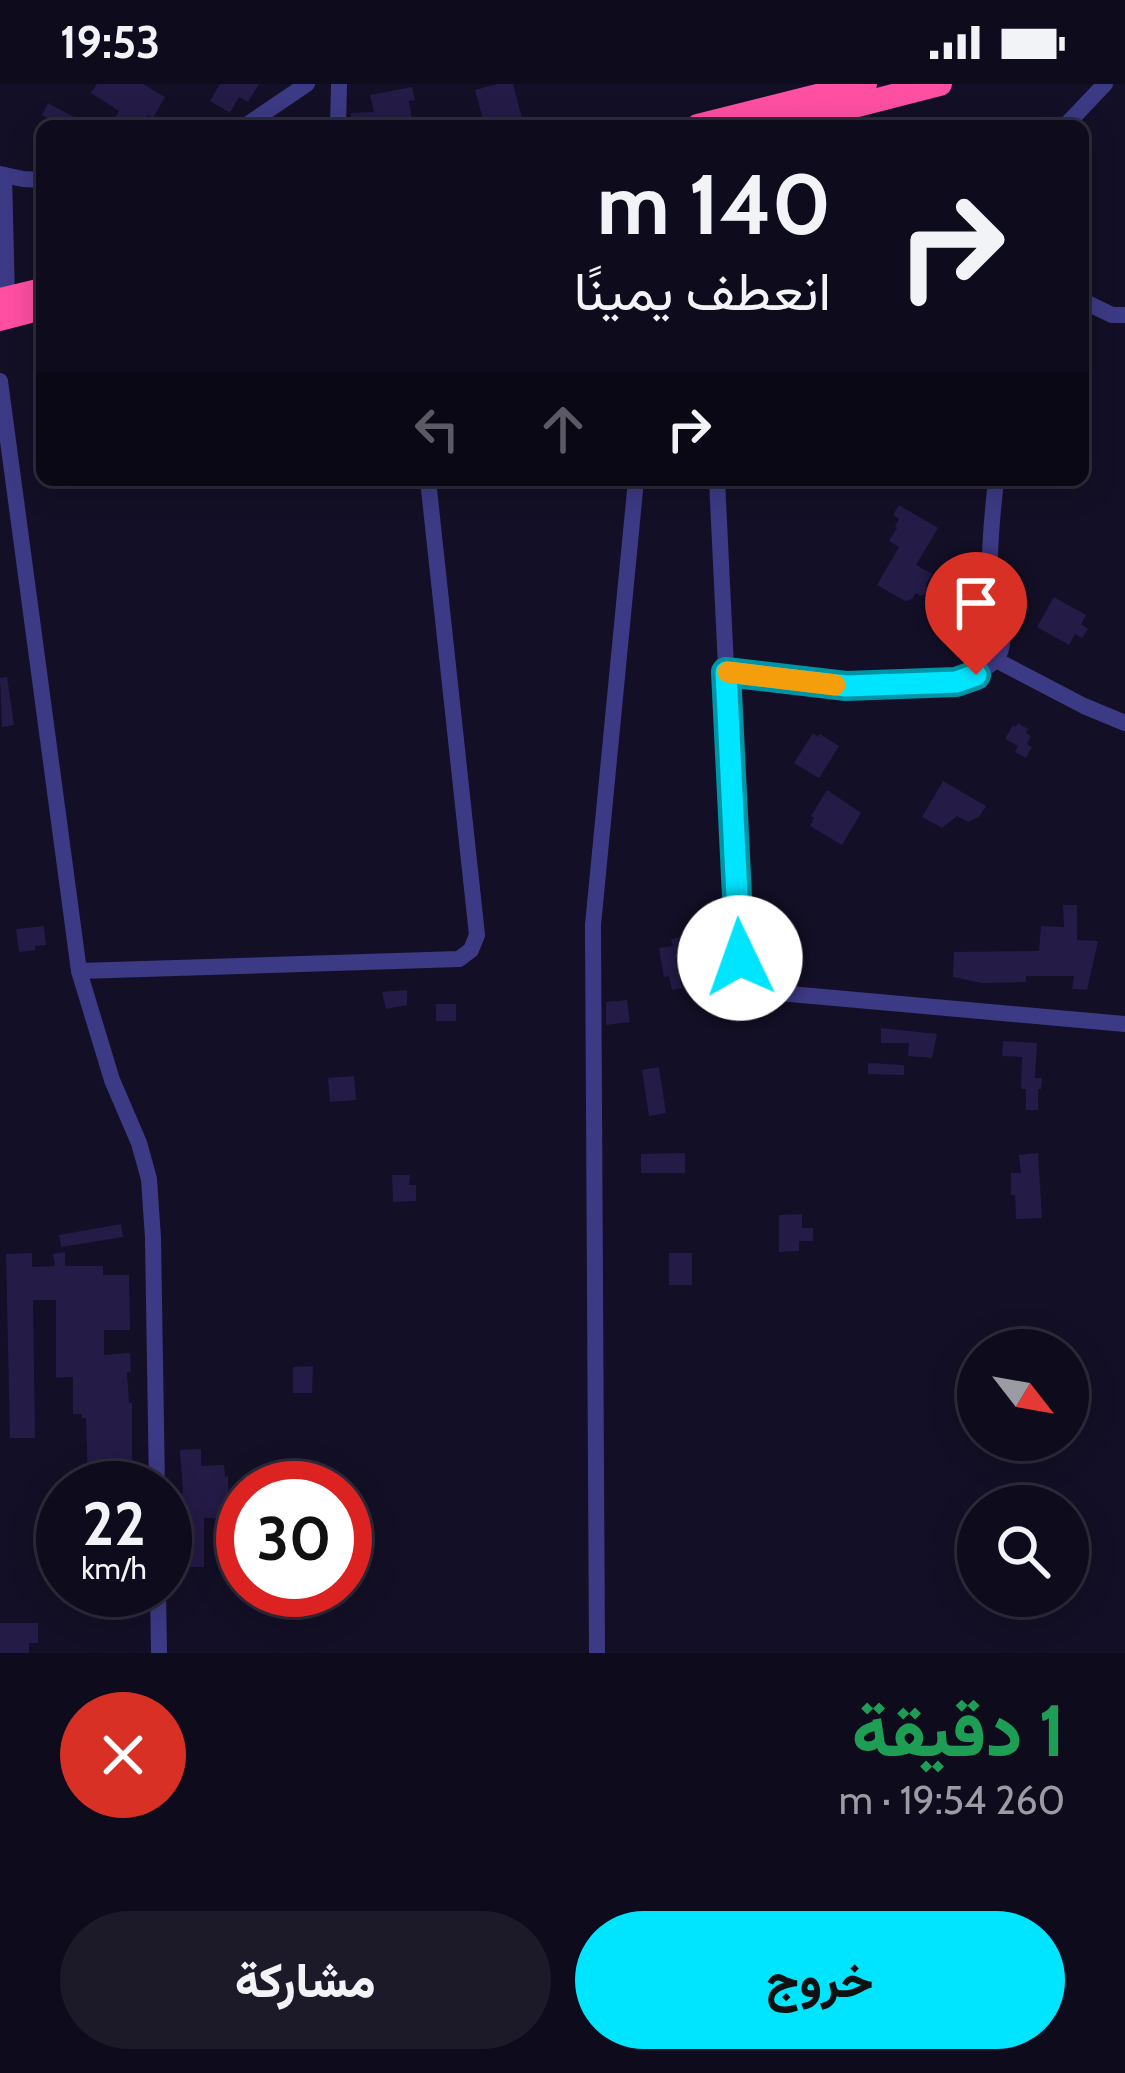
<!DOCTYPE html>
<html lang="ar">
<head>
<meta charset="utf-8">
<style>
	:root { --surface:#0e0b1c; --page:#1c1929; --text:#f1f3f6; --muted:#9b9ba3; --line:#2e2b3b; --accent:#00e5ff }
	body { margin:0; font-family:Cabin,Vazirmatn,sans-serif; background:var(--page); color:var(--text); direction:rtl; height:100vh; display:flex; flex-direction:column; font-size:45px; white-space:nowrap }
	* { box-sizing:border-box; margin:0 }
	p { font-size:39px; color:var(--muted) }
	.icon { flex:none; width:66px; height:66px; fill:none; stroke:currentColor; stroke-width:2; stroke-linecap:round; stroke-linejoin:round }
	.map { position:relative; height:1569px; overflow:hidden; direction:ltr }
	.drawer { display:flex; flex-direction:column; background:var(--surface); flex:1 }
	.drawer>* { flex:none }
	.hud { position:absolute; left:36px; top:36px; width:1053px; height:366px; border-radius:18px; box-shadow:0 6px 30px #0003,0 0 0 3px var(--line); direction:rtl; background:#0e0b1c; color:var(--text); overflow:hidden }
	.needle { width:78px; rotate:121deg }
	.buttons { position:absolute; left:957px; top:1245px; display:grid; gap:24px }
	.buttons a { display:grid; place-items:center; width:132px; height:132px; border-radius:50%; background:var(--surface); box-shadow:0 6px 30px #0003,0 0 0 3px var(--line); font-size:60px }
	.speed { position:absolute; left:36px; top:1377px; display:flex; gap:24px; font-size:60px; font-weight:700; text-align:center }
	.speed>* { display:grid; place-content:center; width:156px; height:156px; border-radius:50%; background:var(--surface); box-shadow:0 6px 30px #0003,0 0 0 3px var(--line); line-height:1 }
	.speed small { font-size:30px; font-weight:400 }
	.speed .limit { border:18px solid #d22; background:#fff; color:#111 }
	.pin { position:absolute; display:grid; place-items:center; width:102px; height:102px; color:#fff; margin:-123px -51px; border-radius:50% 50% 50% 0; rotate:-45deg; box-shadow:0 0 12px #0007 }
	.pin .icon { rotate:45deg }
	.me { position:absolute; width:132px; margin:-66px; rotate:357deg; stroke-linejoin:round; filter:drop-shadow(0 0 9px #0008) }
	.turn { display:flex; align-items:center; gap:42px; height:252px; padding:0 60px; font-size:54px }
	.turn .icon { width:156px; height:156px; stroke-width:2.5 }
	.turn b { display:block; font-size:84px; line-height:102px }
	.lanes { display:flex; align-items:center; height:114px; padding:0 60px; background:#0003; justify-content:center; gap:60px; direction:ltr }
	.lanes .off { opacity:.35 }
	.round { display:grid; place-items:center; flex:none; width:126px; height:126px; border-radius:63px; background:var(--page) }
	.summary { display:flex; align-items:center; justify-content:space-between; height:204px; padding:0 60px }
	h1 { font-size:72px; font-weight:800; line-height:90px; color:#1e9e55 }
	.primary-button { display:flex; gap:24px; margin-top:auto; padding:24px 60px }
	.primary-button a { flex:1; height:138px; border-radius:72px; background:var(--accent); color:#111; font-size:48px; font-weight:800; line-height:138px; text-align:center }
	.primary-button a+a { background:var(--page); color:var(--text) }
	.status { display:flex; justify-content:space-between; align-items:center; height:84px; padding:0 60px; background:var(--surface); direction:ltr }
	.status svg { height:33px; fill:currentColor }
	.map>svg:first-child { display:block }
	.building { fill:#241b47 }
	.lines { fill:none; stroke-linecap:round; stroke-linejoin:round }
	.minor { stroke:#3d3a85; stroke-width:16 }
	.highway { stroke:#ff4fa3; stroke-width:24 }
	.route-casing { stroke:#0095a6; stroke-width:30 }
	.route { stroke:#00e5ff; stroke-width:21 }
	.slow { stroke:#f59e0b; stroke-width:21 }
</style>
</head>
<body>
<div class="status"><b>19:53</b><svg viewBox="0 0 49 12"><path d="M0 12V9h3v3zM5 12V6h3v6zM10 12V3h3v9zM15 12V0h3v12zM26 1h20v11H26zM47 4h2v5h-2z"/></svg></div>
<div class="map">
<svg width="1125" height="1569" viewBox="0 0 1125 1569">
	<rect width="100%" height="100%" fill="#130f26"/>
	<!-- building -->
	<g class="building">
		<polygon points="97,0 143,0 165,13 153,34 148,31 141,42 110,42 119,27 91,9"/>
		<polygon points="220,0 259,0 248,18 239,13 230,29 210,17"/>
		<polygon points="497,0 513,0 524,42 485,42 475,6"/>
		<polygon points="412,3 415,16 409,17 413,40 351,42 351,29 374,28 370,11"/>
		<polygon points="48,19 68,30 94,42 63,42 42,31"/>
		<polygon points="899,421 938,444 916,481 932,490 926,500 928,508 921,512 916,509 912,515 905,517 877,501 899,463 889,457 897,444 895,442 899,435 893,431"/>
		<polygon points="1054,513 1086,531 1081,540 1088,545 1082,554 1075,550 1069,561 1037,543"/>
		<polygon points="7,593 14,641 2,643 0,594"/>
		<polygon points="1018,639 1028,645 1026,649 1031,652 1027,660 1032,663 1026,674 1015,668 1018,662 1005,655 1013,641 1016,643"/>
		<polygon points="813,649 818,653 820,650 839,662 819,694 794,679"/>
		<polygon points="943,697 986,722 979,733 968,738 957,732 942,744 922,733"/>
		<polygon points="827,706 861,729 842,761 810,742 814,734 811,732"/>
		<polygon points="1063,821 1077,821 1077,856 1098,857 1087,906 1072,905 1074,892 1026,892 1026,898 982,899 953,893 954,868 1039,867 1041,842 1064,843"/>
		<polygon points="44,842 46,861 35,862 35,866 19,868 16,845"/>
		<polygon points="689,852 695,887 679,890 682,904 672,906 669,892 664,893 659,864 673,862 671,855"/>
		<polygon points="407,906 407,921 386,925 382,908"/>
		<polygon points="627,916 630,938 606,941 606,918"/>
		<rect x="436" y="920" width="20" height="17"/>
		<polygon points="881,944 937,950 932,974 908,972 909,959 881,959"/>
		<polygon points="1003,957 1037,959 1035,994 1042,994 1041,1005 1038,1005 1038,1026 1026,1026 1026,1005 1021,1005 1022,973 1002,972"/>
		<polygon points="868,979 904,981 904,991 868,990"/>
		<polygon points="659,983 666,1029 649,1032 642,986"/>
		<polygon points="354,992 356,1016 330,1018 328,994"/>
		<polygon points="685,1069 685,1089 641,1089 641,1070"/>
		<polygon points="1038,1069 1042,1134 1016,1135 1015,1111 1011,1111 1011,1089 1021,1089 1019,1071"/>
		<polygon points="392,1091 410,1091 409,1101 416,1101 416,1117 393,1118"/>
		<polygon points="802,1130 802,1144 813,1144 813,1157 799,1157 799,1167 779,1168 779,1131"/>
		<polygon points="121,1140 123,1153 61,1163 59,1151"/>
		<polygon points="65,1168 65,1182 103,1182 103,1191 129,1191 130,1246 104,1246 104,1271 130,1269 131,1288 127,1288 129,1319 132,1319 132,1389 100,1389 100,1402 88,1401 86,1334 82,1334 82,1330 73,1330 73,1293 56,1294 56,1216 33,1216 35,1354 10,1354 6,1170 32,1169 32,1183 55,1182 53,1170"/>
		<rect x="669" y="1169" width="23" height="32"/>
		<polygon points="313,1282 312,1309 293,1309 293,1283"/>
		<polygon points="201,1365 201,1382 224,1381 225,1393 228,1392 229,1434 204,1434 204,1483 174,1483 169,1410 183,1409 180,1366"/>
		<polygon points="90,1506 112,1506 113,1523 90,1524"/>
		<polygon points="0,1539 38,1539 38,1559 29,1559 29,1569 0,1569"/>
	</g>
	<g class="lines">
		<!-- minor -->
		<g class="minor">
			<polyline points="245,42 307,0"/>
			<polyline points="338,42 339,0"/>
			<polyline points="1065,42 1105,0"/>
			<polyline points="0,90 23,95 42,96"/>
			<polyline points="4,91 7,214"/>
			<polyline points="1083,217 1112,231 1125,231"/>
			<polyline points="0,297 79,887 112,996 139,1059 149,1095 153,1154 157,1404"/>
			<polyline points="717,396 740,874 752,892 768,908 1125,940"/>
			<polyline points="996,576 1084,622 1125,639"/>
			<path d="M726,588c47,6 268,40 276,-28 3,-23 -10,-49 -12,-72 -1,-30 3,-62 6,-92"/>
			<polyline points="79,887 459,875 471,866 477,851 428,396"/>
			<polyline points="158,1506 159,1569"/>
			<polyline points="597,1569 593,841 636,396"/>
		</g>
		<!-- highway -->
		<g class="highway">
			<polyline points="698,42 865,0"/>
			<polyline points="776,42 940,0"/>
			<polyline points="0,216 42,206"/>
			<polyline points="0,235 42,224"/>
		</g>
	</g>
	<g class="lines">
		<defs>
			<polyline id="route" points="740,874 726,588 846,602 956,598 976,591"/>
		</defs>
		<!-- route casing -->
		<use href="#route" class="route-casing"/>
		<!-- route -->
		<use href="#route" class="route"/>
		<!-- slow -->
		<polyline class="slow" points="728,588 835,601"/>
	</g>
</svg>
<div class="buttons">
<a><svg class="needle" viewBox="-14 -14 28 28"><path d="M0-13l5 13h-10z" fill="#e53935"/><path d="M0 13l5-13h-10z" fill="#9b9ba3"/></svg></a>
<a><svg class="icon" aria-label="search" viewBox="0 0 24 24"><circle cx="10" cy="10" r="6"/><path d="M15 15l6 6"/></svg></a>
</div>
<div class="speed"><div>22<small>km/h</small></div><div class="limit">30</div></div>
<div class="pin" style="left:976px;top:591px;background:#d93025"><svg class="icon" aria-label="arrive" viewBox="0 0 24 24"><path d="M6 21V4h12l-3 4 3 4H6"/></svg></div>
<svg class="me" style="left:740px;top:874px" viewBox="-20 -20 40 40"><circle r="19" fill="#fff"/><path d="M0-13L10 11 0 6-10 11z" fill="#00e5ff"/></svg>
<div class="hud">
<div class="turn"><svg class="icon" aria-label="right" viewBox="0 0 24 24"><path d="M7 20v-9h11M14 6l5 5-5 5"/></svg><div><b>140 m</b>انعطف يمينًا</div></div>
<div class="lanes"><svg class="icon off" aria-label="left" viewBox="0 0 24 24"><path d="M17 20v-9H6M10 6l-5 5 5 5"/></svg><svg class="icon off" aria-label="ahead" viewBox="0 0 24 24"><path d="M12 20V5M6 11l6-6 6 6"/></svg><svg class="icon" aria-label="right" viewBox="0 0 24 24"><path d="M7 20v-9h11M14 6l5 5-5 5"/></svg></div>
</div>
</div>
<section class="drawer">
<div class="summary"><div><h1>1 دقيقة</h1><p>260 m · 19:54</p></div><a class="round" style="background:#d93025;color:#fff"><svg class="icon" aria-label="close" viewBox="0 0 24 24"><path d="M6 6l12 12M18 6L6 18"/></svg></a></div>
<div class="primary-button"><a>خروج</a><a>مشاركة</a></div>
</section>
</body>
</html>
